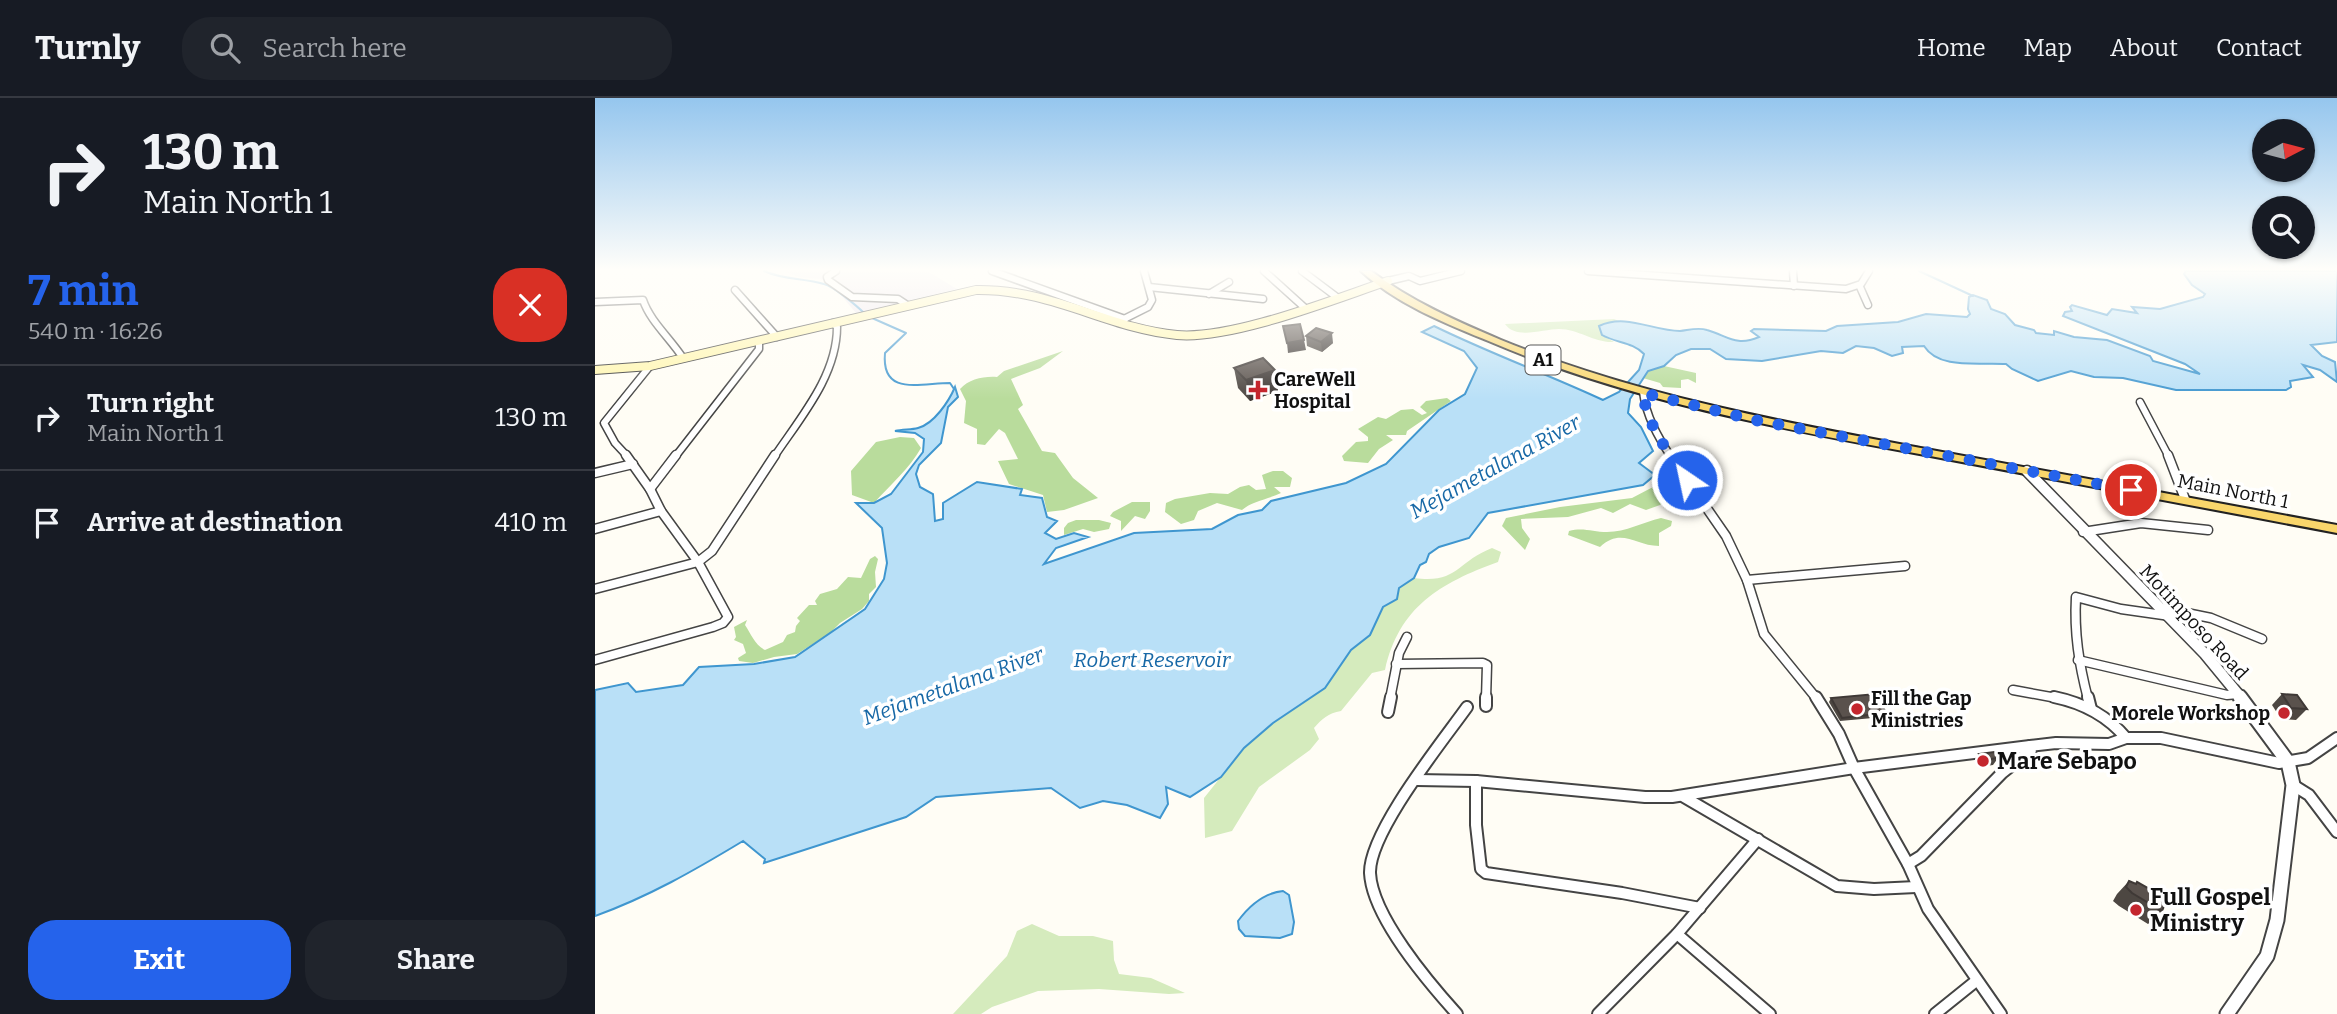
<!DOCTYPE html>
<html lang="en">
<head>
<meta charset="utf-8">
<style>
	:root { --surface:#171b24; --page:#20242c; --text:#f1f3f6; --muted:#9ea1a6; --line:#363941; --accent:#2563eb }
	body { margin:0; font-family:Bitter,serif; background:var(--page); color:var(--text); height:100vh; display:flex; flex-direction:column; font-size:26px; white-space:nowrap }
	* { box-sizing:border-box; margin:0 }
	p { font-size:23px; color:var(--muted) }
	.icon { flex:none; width:38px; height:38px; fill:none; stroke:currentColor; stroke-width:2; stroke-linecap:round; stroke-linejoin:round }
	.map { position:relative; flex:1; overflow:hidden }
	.sheet { display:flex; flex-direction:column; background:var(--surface); width:595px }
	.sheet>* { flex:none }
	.hud { background:#171b24; color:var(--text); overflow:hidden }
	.needle { width:46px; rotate:83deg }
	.fabs { position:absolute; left:1657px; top:21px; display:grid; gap:14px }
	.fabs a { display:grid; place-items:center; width:63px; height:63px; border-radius:50%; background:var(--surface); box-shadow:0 2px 5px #0004; font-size:35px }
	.pin { position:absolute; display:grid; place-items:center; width:60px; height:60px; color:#fff; margin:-30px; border:4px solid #fff; border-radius:50%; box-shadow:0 2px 7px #0007 }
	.me { position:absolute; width:77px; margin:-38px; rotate:326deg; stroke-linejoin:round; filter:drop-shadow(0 0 5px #0008) }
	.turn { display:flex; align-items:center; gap:24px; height:147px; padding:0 28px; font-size:32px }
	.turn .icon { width:91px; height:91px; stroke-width:2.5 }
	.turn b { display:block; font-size:49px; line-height:60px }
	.round { display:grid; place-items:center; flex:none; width:74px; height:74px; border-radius:28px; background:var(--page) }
	.head { display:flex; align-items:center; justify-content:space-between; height:119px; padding:0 28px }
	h1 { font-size:42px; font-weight:700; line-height:52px; color:var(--accent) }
	.cta { display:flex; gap:14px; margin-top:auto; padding:14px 28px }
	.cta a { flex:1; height:80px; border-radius:28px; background:var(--accent); color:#fff; font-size:28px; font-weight:700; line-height:80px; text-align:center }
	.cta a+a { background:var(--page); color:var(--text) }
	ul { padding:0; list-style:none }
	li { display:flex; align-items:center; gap:21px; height:105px; padding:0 28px; border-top:2px solid var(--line) }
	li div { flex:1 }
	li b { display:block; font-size:26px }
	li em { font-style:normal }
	header { display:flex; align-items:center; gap:42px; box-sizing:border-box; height:98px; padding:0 35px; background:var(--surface); border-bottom:2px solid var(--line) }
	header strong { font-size:33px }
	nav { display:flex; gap:38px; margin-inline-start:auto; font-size:24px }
	.search { width:490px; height:63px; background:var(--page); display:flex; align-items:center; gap:18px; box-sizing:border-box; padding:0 24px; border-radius:28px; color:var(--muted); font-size:26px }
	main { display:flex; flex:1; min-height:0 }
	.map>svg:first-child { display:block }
	.industrial { fill:#eee6ef }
	.green { fill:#d5ebbd }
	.forest { fill:#b9dc9c }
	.water { fill:#b9e0f7; stroke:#3f96cf; stroke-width:2 }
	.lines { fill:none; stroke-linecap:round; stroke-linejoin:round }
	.stream { stroke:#3f96cf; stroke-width:2 }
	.minor-far2-casing { stroke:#444; stroke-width:9 }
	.minor-far1-casing { stroke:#444; stroke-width:11 }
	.minor-casing { stroke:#444; stroke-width:14 }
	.tertiary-far1-casing { stroke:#444; stroke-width:13 }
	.tertiary-casing { stroke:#444; stroke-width:17 }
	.secondary-casing { stroke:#333; stroke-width:10 }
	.primary-casing { stroke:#222; stroke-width:4 }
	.minor-far2 { stroke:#fff; stroke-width:6 }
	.minor-far1 { stroke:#fff; stroke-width:8 }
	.minor { stroke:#fff; stroke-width:10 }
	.tertiary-far1 { stroke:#fff; stroke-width:10 }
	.tertiary { stroke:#fff; stroke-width:13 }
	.secondary { stroke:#fff6b0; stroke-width:8 }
	.primary { fill:#f9d66b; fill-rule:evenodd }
	.wall { fill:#4d4742 }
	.shaded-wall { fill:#3f3936 }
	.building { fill:#5a524d; stroke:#3f3936; stroke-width:2 }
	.route { stroke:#2563eb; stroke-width:12; stroke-dasharray:0 21.6 }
	.poi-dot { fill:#c4262e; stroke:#fff; stroke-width:2.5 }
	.labels { text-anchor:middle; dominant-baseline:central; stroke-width:7; stroke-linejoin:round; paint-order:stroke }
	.shield { fill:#fff; stroke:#585858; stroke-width:2 }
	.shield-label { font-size:18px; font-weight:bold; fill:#111 }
	.poi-label { font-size:19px; font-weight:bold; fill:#111; stroke:#fff; text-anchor:start }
	.street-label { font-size:19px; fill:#111; stroke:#fff }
	.water-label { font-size:21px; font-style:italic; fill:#1768a6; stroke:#fff }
	.near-poi-label { font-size:23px; font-weight:bold; fill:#111; stroke:#fff; text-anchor:start }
</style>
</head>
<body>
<header>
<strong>Turnly</strong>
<div class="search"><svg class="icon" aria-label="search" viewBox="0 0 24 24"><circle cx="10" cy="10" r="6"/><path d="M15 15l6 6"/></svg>Search here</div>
<nav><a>Home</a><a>Map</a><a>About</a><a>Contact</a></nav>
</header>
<main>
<section class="sheet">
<div class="hud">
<div class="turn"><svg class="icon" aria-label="right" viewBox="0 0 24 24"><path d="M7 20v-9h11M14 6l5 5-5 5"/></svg><div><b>130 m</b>Main North 1</div></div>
</div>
<div class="head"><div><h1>7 min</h1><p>540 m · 16:26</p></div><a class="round" style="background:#d93025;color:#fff"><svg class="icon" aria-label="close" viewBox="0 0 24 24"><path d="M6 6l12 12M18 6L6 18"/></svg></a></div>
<ul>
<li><svg class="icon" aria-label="right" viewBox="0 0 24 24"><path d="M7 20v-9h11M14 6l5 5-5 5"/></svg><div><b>Turn right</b><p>Main North 1</p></div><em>130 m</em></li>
<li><svg class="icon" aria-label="arrive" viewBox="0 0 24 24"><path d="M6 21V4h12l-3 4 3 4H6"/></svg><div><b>Arrive at destination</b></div><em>410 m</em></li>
</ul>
<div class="cta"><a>Exit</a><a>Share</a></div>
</section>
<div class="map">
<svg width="1742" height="916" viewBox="0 0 1742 916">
	<rect width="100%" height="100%" fill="#fffdf5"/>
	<!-- industrial -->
	<polygon class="industrial" points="188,173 332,173 362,191 261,215 240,190 226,181 204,179"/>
	<!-- green -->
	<g class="green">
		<path d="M1019,221l5,2 -13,2 -4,12 12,7c-20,1 -35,-13 -55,-13 -16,0 -43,11 -54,-5z"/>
		<path d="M897,450l9,4 -3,10c-58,21 -99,45 -113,108l-13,3 -31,38c-13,2 -19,8 -27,17l5,11 -9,11 -51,37 -27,44 -27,7 -1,-40 40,-50 29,-25 52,-35 26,-38 19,-15 13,-28 14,-8 2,-11 15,-10c44,6 42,-16 78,-30z"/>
		<polygon points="437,826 464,838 498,838 518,843 519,862 524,876 556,880 590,895 574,896 504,891 443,893 397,909 386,916 358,916 412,858 422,833"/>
	</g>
	<!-- forest -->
	<g class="forest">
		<path d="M468,253l-23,17 -29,11 12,26 -5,4 24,42 13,2 18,25 25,20 -34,12 -17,2 -4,-17 -34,-11 -11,-23 20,-2 -13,-26 -6,-4 -14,16 -8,-1v-15l-13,-6 2,-22 -6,-12c9,-10 24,-13 37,-12l7,-6z"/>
		<polygon points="1069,268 1101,275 1101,285 1093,281 1086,282 1086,290 1068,289 1065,285 1048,280 1053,273"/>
		<polygon points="852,300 856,303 812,333 811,337 791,337 798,342 784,351 773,365 749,363 747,358 761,344 773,343 773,339 763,331 783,319 791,321 806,312 818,311 827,317 832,315 825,309 831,303"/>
		<path d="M305,339l14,1 7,10c-11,20 -31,37 -47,55l-22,-8 -1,-24 25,-29z"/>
		<path d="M678,373h10l9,7 -2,9h-16l7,6c-12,6 -29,8 -39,17l-25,-7 -19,8 -4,9 -13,4 -16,-12 1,-9 9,-4 35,-6 18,1 12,-7 9,-2 7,5 10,-1 -4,-14z"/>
		<polygon points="1067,377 1076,383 1076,399 1065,407 1051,412 1035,406 1018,415 1006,410 973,419 926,421 927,430 935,441 930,452 907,428 911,420 965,409 1037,400 1058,389"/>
		<polygon points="537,404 555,404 555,413 550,421 540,418 526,433 526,423 515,418 518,414"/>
		<path d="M1066,420l11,3 -1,5 -12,7v13c-24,0 -37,-19 -59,1l-32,-12 1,-4c14,-4 24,1 38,1 19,0 36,-10 54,-14z"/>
		<polygon points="481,422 504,422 516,425 514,431 499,434 488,431 469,437 469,430 473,425"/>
		<path d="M280,458l3,3 -3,13 1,15 -7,7v7l-7,8 -22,14 -10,10 -33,21 -23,3 -21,6 -14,-2 -1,-3 8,-5 -3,-9 -9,-4 2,-3 -2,-10 13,-7 -2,5c6,9 10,20 20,25l18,-8 4,-7 8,-3 1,-6 4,-5 -3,-3 12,-13h8l-2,-4 5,-7 17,-5 11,-12 13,1 9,-19z"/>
	</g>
	<!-- water -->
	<g class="water">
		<path d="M1591,173h151v71l-26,3 11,11 13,6 2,20 -17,-12 -17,-5 10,12 -23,4 1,6 -5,3h-110l-53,-12 -29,-1 -23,-6 -33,10 -26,-12 -6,-5c-27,-2 -67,6 -82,-18l-22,1 1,6 -11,3 -18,-8 -18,-2 -13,7 -22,-2 -59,10 -36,-2 -16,-10h-19l-15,6 -12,11 -16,5 -18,28 -2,14 13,14 12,24 -14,12 16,12 -12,10 -155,28 -19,25 -30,9 -10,7 -3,8 -6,3 -6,13 -15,10 -2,11 -14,8 -13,28 -19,15 -26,38 -52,35 -29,25 -23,29 -31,20 -24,-10 2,17 -8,14 -33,-13 -24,-4 -23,7 -29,-20 -115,9 -30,20 -142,46 1,-4 -22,-18c-48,29 -95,56 -148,75v-226l33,-7 8,9 47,-7 16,-18 55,-3 41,-7 70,-48 19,-30 3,-16 -5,-35 -26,-25h18l17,-9 32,-42 1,-13 -9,-6 -20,-2c8,-2 16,-1 23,-3 16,-4 31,-27 37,-41l3,10 -10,10 -7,36 -22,22 -3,9 4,13 13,7 2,27 8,-2v-16l34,-21 45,7 -2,6 22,3 5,19 10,4 -12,12 11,6 18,-6 14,4 -32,11 -12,16 90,-31 78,-4 26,-14 24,-5 9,-9 75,-18 40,-19 53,-54 26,-16 12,-26 -13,-17 -42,-19 12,-6c55,27 113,48 169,74l16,-8 20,-22 5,-16c-11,-12 -28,-11 -42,-19l-3,-9c27,-13 54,5 81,5 9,-1 18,-4 27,-1 21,6 29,17 52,7l-8,-6 3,-2 72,2 11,-5 61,-4 28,-8 41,3 3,-3 -2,-5 1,-12 4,-2 14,5 4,9 14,5 10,11 19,5 2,3 18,2v-4l20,6 33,3 43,16 3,5 47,13 -15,-10 -122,-48 2,-4 7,-1 -2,-4 2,-2 35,10 5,-6 25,4 -5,-6 28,2 43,-12 2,-3 -13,-9 -8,-11z"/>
		<path d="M688,793l6,4 5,27 -2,12 -12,4 -35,-2 -6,-7 -1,-8c11,-15 26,-28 45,-30z"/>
	</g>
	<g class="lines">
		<!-- stream -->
		<g class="stream">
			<path d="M169,173c20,9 39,7 60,13 9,2 33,22 40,29"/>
			<polyline points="1324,173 1378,198"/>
			<path d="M277,220l34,15 -21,20c-4,44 36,30 65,30l4,6"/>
		</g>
		<defs>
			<g id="minor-far2">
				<polyline points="241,173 232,179 233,182 257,199 303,201 312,207"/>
				<polyline points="397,173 530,221"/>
				<polyline points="669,173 710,210"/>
				<polyline points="707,173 743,200"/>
				<polyline points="993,173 1251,191 1266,186 1274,173"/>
				<polyline points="1198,173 1199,188"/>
				<polyline points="793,183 814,178 825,183 866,173"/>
				<polyline points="554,189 668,201"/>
				<polyline points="1265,189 1273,207"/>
				<polyline points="140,192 182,239"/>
				<polyline points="614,196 634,184"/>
				<path d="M0,204l48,-2c7,21 27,38 40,58"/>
				<polyline points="527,222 553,209 557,202 549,173"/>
				<path d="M1048,294c3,24 15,45 28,65"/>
				<polyline points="1545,304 1574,359"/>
				<polyline points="33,359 20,345 9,325 55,268"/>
				<polyline points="80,359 164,251 164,243"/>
				<path d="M179,359c26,-39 63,-81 63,-130l-4,-4"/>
			</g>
			<g id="minor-far1">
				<polyline points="1075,357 1131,438 1152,482 1169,536 1222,601"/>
				<polyline points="1573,357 1590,401"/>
				<polyline points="0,375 38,366"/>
				<polyline points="55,391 81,357"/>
				<polyline points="0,431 66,413"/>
				<polyline points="1488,434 1546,425 1613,432"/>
				<polyline points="1152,482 1310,468"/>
				<polyline points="0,491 103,464 117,453 180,357"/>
				<polyline points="1567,510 1616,520 1667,541"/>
				<polyline points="0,562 118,529 128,525 133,519 103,464 66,413 55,391 31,357"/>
				<polyline points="1483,562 1632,597 1643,596"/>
				<polyline points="801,566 888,565 892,567 891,601"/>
				<polyline points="1418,592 1467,601"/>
				<polyline points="795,601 804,555 812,539"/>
				<path d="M1493,601c-9,-35 -14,-66 -12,-102l45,12 49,7"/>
			</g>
			<g id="minor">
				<polyline points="1221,599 1244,636 1259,670 1313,766 1333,811 1406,916"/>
				<path d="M1459,599c29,6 53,18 72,41"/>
				<polyline points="1493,599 1496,611"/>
				<polyline points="891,608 891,599"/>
				<polyline points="793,614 796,599"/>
				<polyline points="822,682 881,683 1050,699 1077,699 1259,670 1435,648"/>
				<polyline points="881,683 881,727 886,771 891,775 1027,795 1105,810"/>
				<polyline points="1698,687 1714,697 1742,734"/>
				<polyline points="1089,699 1242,788 1279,791 1321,789"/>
				<polyline points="1313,766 1326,758 1407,675 1436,652 1435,648 1461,645 1514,646 1531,640 1566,640 1684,665 1713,660 1742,640"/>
				<polyline points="1082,836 1175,916"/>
				<path d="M862,916c-28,-31 -85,-98 -87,-141 -1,-41 72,-131 97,-166"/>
				<polyline points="1003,916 1082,836 1163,741"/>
				<polyline points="1340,916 1381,883"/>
			</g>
			<polyline id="tertiary-far1" points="1432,373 1610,556 1647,601"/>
			<polyline id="tertiary" points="1632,916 1672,858 1682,822 1698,687 1693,664 1645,599"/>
			<path id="secondary" d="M0,272l55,-4 326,-76c77,-1 130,38 201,45 55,5 157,-36 211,-54"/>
			<path id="primary" d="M766,173h10c40,30 85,50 130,69 137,56 281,82 425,109 137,25 274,51 411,76v8c-137,-26 -274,-52 -412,-78 -148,-27 -295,-54 -434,-113 -44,-18 -95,-38 -130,-71z"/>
		</defs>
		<!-- minor-far2 casing -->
		<use href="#minor-far2" class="minor-far2-casing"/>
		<!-- minor-far1 casing -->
		<use href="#minor-far1" class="minor-far1-casing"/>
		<!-- minor casing -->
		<use href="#minor" class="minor-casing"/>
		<!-- tertiary-far1 casing -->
		<use href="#tertiary-far1" class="tertiary-far1-casing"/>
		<!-- tertiary casing -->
		<use href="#tertiary" class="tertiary-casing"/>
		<!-- secondary casing -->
		<use href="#secondary" class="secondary-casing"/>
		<!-- primary casing -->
		<use href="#primary" class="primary-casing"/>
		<!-- minor-far2 -->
		<use href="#minor-far2" class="minor-far2"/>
		<!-- minor-far1 -->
		<use href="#minor-far1" class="minor-far1"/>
		<!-- minor -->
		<use href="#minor" class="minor"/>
		<!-- tertiary-far1 -->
		<use href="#tertiary-far1" class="tertiary-far1"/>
		<!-- tertiary -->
		<use href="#tertiary" class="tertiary"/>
		<!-- secondary -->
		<use href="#secondary" class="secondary"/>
		<!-- primary -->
		<use href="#primary" class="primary"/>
	</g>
	<!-- wall -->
	<g class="wall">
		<polygon points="711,238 738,245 727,254 712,248"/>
		<polygon points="639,270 680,272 683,293 655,303 643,290"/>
		<polygon points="1687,596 1712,611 1701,622 1686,621 1677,607"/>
		<polygon points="1236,600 1291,615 1289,619 1245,623 1234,604"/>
		<polygon points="1384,656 1403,660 1398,667 1384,669 1380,663"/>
		<polygon points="1534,783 1540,786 1542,784 1567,813 1553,826 1524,808 1518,803 1522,796"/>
	</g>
	<!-- shaded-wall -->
	<g class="shaded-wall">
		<polygon points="737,235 738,245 727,254 726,244"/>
		<polygon points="709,242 711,252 693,255 692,245"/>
		<polygon points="680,272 683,293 655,303 651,282"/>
	</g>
	<!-- building -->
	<g class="building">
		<polygon points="705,226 709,242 692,245 688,228"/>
		<polygon points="721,230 737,235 726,244 711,238"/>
		<polygon points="668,260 680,272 651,282 639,270"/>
		<polygon points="1281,596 1291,615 1247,620 1236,600"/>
		<polygon points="1687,596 1702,597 1712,611 1696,610"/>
		<polygon points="1399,654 1403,660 1388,662 1384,656"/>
		<polygon points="1534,783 1541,786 1542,784 1572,801 1567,813 1537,795 1531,789"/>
	</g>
	<!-- sky -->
	<linearGradient id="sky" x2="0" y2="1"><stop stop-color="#95c6ee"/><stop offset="0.57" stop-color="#fffefa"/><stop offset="1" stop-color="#fffefa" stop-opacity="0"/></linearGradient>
	<rect width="1742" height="301" fill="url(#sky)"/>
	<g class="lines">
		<!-- route -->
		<path class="route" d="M1092,382c-18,-27 -40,-54 -44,-87l116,28 372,69"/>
	</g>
	<!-- markers -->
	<g class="poi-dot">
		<path d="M659.5 281.5h7v7h7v7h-7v7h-7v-7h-7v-7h7z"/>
		<circle cx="1262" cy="611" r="7"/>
		<circle cx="1689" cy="615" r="7"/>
		<circle cx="1388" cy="663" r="7"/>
		<circle cx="1541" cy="812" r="7"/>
	</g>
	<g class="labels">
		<!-- shield labels -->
		<rect class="shield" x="930.5" y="247.5" width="35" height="29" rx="5"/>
		<g class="shield-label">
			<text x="948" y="262">A1</text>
		</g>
		<!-- poi labels -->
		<g class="poi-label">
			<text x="679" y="281">CareWell<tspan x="679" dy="22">Hospital</tspan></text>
			<text x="1276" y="600">Fill the Gap<tspan x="1276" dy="22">Ministries</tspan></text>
			<text x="1675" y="615" text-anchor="end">Morele Workshop</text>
		</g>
		<!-- street labels -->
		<g class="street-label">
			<text transform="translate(1638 393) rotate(11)">Main North 1</text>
			<text transform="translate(1599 524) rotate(47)">Motimposo Road</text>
		</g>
		<!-- water labels -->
		<g class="water-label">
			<text transform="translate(900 369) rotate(-29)">Mejametalana River</text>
			<text x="557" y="562">Robert Reservoir</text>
			<text transform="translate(358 588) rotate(-20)">Mejametalana River</text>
		</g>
		<!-- near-poi labels -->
		<g class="near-poi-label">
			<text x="1402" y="663">Mare Sebapo</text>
			<text x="1555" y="799">Full Gospel<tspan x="1555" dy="26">Ministry</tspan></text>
		</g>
	</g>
</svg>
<div class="fabs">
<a><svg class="needle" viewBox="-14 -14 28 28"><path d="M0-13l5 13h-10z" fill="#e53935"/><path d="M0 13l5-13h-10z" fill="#9ea1a6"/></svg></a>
<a><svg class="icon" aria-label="search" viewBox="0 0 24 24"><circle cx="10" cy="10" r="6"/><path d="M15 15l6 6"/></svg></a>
</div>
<div class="pin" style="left:1536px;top:392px;background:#d93025"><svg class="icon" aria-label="arrive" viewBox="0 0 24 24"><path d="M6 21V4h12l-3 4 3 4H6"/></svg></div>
<svg class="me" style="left:1092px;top:382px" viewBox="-20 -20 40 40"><circle r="17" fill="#2563eb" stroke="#fff" stroke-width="3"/><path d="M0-11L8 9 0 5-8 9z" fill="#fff"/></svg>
</div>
</main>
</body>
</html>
